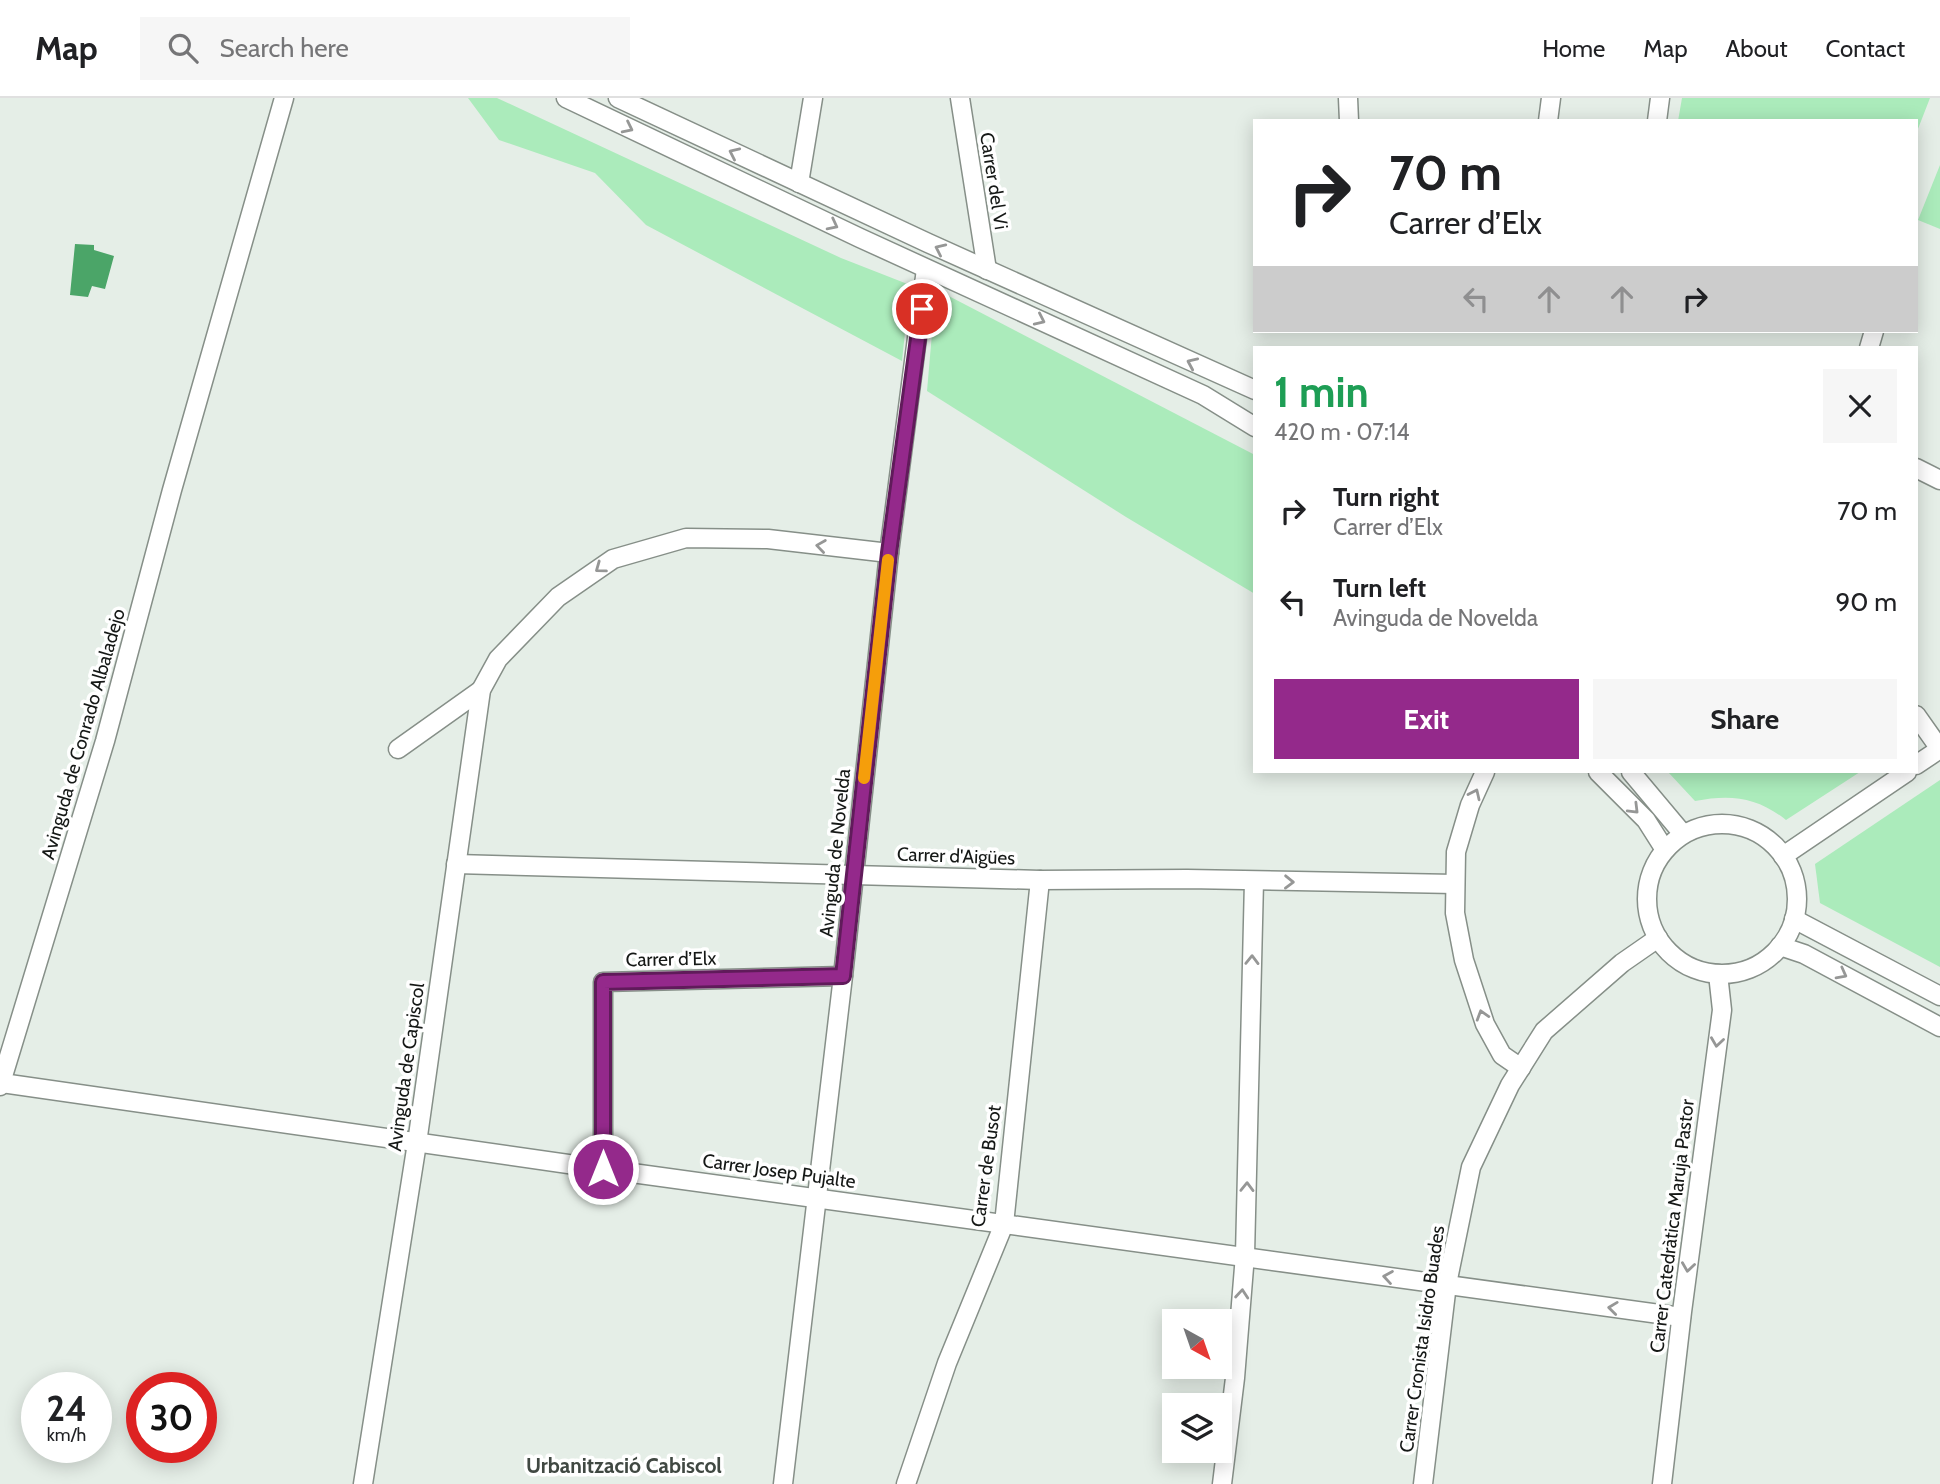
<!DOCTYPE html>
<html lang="en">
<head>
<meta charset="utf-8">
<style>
	:root { --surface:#fff; --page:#f6f6f6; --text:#202124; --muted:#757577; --line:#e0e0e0; --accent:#94298b }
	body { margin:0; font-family:Cabin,sans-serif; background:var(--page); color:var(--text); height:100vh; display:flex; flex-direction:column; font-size:26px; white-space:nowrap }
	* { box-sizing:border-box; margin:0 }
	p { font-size:23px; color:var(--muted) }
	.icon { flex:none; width:38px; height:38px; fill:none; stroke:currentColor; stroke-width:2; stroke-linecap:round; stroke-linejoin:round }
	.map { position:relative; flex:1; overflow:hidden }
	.panel { position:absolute; left:1253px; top:248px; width:665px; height:427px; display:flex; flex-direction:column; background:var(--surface); border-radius:0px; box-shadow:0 4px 18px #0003 }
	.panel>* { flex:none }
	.hud { position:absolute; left:1253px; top:21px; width:665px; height:214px; border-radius:0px; box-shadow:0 4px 18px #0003; background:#fff; color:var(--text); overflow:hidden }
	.needle { width:46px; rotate:140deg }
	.tools { position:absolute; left:1162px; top:1211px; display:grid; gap:14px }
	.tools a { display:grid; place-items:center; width:70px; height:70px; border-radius:0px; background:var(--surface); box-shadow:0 4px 18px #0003; font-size:35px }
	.speed { position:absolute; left:21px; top:1274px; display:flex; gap:14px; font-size:35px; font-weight:700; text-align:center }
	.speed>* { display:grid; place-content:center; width:91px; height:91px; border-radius:50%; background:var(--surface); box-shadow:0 4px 18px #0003; line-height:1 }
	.speed small { font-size:18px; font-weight:400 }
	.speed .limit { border:10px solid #d22; background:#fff; color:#111 }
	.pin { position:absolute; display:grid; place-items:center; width:60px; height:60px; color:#fff; margin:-30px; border:4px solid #fff; border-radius:50%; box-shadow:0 2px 7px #0007 }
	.me { position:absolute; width:77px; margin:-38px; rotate:0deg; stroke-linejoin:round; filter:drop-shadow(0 0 5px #0008) }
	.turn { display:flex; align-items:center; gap:24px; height:147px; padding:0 21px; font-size:32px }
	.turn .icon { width:91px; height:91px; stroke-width:2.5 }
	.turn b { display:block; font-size:49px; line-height:60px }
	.lanes { display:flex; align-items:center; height:66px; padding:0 21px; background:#0003; justify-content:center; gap:35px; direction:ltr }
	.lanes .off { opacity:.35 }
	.round { display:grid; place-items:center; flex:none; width:74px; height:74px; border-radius:0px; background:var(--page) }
	.summary { display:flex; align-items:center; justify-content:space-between; height:119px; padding:0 21px }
	h1 { font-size:42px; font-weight:800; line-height:52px; color:#1e9e55 }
	.cta { display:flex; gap:14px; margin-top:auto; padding:14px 21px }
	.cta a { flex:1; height:80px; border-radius:0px; background:var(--accent); color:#fff; font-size:28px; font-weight:800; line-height:80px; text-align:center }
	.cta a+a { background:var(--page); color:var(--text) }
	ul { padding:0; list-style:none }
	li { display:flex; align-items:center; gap:21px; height:91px; padding:0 21px }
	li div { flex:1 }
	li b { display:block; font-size:26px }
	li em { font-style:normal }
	header { display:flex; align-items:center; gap:42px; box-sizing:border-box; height:98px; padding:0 35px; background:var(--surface); border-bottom:2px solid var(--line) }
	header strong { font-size:33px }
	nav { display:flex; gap:38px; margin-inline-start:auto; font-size:24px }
	.search { width:490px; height:63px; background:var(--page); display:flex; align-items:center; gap:18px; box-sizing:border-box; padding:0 24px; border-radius:0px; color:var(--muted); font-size:26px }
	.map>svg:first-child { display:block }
	.green { fill:#abebbb }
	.water { fill:#4ba568 }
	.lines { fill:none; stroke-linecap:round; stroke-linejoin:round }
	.street-casing { stroke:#868f88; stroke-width:21 }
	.street { stroke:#fff; stroke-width:18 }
	.oneway { stroke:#969796 }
	.route-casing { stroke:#601b5a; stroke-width:18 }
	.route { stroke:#94298b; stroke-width:12 }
	.slow { stroke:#f59e0b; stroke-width:12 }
	.labels { text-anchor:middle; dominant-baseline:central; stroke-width:7; stroke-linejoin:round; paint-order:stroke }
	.street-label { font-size:19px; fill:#151816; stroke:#fff }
	.neighbourhood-label { font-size:21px; font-weight:bold; fill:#404842; stroke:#fff }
</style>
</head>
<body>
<header>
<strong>Map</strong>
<div class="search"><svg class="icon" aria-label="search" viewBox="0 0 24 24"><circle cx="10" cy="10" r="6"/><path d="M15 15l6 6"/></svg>Search here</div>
<nav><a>Home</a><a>Map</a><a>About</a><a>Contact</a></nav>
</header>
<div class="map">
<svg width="1940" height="1386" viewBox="0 0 1940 1386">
	<rect width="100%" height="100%" fill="#e5eee7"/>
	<!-- green -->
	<g class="green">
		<polygon points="468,0 497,0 841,160 910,187 902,263 646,127 595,75 499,42"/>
		<polygon points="1682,0 1930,0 1916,36 1916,23 1678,23"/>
		<polygon points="1940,67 1940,131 1918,122"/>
		<polygon points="941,194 1255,357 1255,496 1126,419 927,293 933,224"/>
		<path d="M1668,674h192l-74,48c-29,-23 -55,-26 -91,-19z"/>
		<polygon points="1940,682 1940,869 1820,805 1815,766"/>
	</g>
	<!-- water -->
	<polygon class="water" points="75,146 94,147 94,152 114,158 105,191 92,188 88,199 70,197"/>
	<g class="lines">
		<defs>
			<g id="street">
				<polyline points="566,0 860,140 1203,297 1255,329"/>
				<polyline points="618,0 928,145 1255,292"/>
				<polyline points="960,0 987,172"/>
				<polyline points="1348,0 1349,23"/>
				<polyline points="1548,23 1551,0"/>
				<polyline points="1657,23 1660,0"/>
				<polyline points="799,85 813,0"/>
				<polyline points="1869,250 1874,233"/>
				<polyline points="1916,370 1940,382"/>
				<polyline points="1916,617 1940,651"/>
				<polyline points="398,651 481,592"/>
				<polyline points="1916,667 1940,651"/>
				<polyline points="1485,674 1470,707 1456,754 1455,815 1464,862 1485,926 1502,957 1521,970"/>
				<polyline points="1598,674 1646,722 1665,752"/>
				<polyline points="1631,674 1683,736"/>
				<circle cx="1722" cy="801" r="75"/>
				<polyline points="1783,758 1907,674"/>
				<polyline points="456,766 1040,782 1187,781 1455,786"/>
				<polyline points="1794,821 1940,898"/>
				<polyline points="1780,848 1804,856 1940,929"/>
				<polyline points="2,985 603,1071 1681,1219"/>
				<polyline points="0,988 105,643 172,392 284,0"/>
				<polyline points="603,1071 603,884 843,878"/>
				<polyline points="363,1386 417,1045 481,592 498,561 558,499 613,461 686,440 768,441 889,455"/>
				<polyline points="783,1386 843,878 889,455 926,171"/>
				<polyline points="906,1386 947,1265 1004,1126 1040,782"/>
				<polyline points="1222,1386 1235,1280 1245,1157 1254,783"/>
				<polyline points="1423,1386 1447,1186 1471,1069 1510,987 1544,933 1622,865 1658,840"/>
				<polyline points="1662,1386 1682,1214 1722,912 1718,876"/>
			</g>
		</defs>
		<!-- street casing -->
		<use href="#street" class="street-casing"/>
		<!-- street -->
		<use href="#street" class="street"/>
	</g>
	<!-- one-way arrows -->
	<defs><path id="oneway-chevron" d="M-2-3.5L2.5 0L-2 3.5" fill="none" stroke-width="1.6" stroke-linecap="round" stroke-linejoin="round" transform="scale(1.75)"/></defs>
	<g class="oneway">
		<use href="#oneway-chevron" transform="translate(628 30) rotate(26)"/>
		<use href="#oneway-chevron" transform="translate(734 55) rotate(-155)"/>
		<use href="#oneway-chevron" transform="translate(833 127) rotate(27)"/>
		<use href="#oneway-chevron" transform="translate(940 151) rotate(-155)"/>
		<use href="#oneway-chevron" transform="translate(1040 222) rotate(25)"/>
		<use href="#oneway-chevron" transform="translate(1192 265) rotate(-156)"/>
		<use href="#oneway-chevron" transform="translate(821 448) rotate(-172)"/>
		<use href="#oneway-chevron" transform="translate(600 470) rotate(144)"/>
		<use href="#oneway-chevron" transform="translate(1475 696) rotate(-65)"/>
		<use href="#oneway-chevron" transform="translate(1634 711) rotate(45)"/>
		<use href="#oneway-chevron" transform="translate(1289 784) rotate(1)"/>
		<use href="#oneway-chevron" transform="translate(1252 862) rotate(-89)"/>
		<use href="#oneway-chevron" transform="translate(1842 876) rotate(28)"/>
		<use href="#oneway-chevron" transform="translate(1482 917) rotate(-107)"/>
		<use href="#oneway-chevron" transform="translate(1717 944) rotate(98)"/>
		<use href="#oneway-chevron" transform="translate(1247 1089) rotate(-89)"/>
		<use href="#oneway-chevron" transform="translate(1688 1169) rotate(98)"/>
		<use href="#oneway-chevron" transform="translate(1388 1179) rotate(-171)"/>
		<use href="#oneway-chevron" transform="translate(1242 1196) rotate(-85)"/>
		<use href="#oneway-chevron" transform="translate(1613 1210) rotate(-173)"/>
	</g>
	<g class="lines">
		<defs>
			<polyline id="route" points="603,1071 603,884 843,878 889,455 922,211"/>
		</defs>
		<!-- route casing -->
		<use href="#route" class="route-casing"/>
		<!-- route -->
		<use href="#route" class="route"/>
		<!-- slow -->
		<polyline class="slow" points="864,680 888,462"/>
	</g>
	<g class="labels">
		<!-- street labels -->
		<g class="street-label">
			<text transform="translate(994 83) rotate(81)">Carrer del Vi</text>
			<text transform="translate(83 636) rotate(-74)">Avinguda de Conrado Albaladejo</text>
			<text transform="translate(835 755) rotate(-84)">Avinguda de Novelda</text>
			<text transform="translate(956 758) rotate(2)">Carrer d'Aigües</text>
			<text transform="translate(671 861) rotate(-1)">Carrer d’Elx</text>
			<text transform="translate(406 969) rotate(-82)">Avinguda de Capiscol</text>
			<text transform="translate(986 1068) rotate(-82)">Carrer de Busot</text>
			<text transform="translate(779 1073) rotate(8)">Carrer Josep Pujalte</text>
			<text transform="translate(1672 1128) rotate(-83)">Carrer Catedràtica Maruja Pastor</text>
			<text transform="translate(1422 1241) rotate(-82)">Carrer Cronista Isidro Buades</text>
		</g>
		<!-- neighbourhood labels -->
		<g class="neighbourhood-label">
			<text x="624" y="1367">Urbanització Cabiscol</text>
		</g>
	</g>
</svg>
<div class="tools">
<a><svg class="needle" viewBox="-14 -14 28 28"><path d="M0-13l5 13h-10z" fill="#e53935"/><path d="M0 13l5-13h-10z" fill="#757577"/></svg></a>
<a><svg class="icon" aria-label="layers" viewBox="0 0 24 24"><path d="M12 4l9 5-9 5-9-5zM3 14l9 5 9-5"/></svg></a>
</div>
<div class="speed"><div>24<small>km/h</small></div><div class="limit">30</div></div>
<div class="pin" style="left:922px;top:211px;background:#d93025"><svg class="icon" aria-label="arrive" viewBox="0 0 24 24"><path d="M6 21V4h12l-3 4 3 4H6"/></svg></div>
<svg class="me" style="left:603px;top:1071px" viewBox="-20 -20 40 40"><circle r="17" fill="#94298b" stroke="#fff" stroke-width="3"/><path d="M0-11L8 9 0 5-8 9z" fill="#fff"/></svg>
<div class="hud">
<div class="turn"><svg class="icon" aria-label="right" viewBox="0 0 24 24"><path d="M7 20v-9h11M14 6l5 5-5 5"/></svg><div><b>70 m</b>Carrer d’Elx</div></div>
<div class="lanes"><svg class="icon off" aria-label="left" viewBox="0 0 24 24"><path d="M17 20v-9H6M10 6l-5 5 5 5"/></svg><svg class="icon off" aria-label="ahead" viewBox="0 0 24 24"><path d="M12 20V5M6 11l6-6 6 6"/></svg><svg class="icon off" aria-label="ahead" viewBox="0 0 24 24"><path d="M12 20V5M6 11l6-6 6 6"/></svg><svg class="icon" aria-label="right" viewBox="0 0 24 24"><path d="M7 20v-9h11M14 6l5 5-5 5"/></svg></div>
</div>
<section class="panel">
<div class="summary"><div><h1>1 min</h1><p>420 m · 07:14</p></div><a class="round"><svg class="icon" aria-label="close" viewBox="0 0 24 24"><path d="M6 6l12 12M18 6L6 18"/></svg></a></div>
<ul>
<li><svg class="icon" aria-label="right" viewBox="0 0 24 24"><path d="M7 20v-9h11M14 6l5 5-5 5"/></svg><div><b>Turn right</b><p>Carrer d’Elx</p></div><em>70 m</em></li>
<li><svg class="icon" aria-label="left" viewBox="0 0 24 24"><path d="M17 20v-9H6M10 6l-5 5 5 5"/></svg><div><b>Turn left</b><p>Avinguda de Novelda</p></div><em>90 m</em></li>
</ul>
<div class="cta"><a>Exit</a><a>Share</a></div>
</section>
</div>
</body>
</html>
